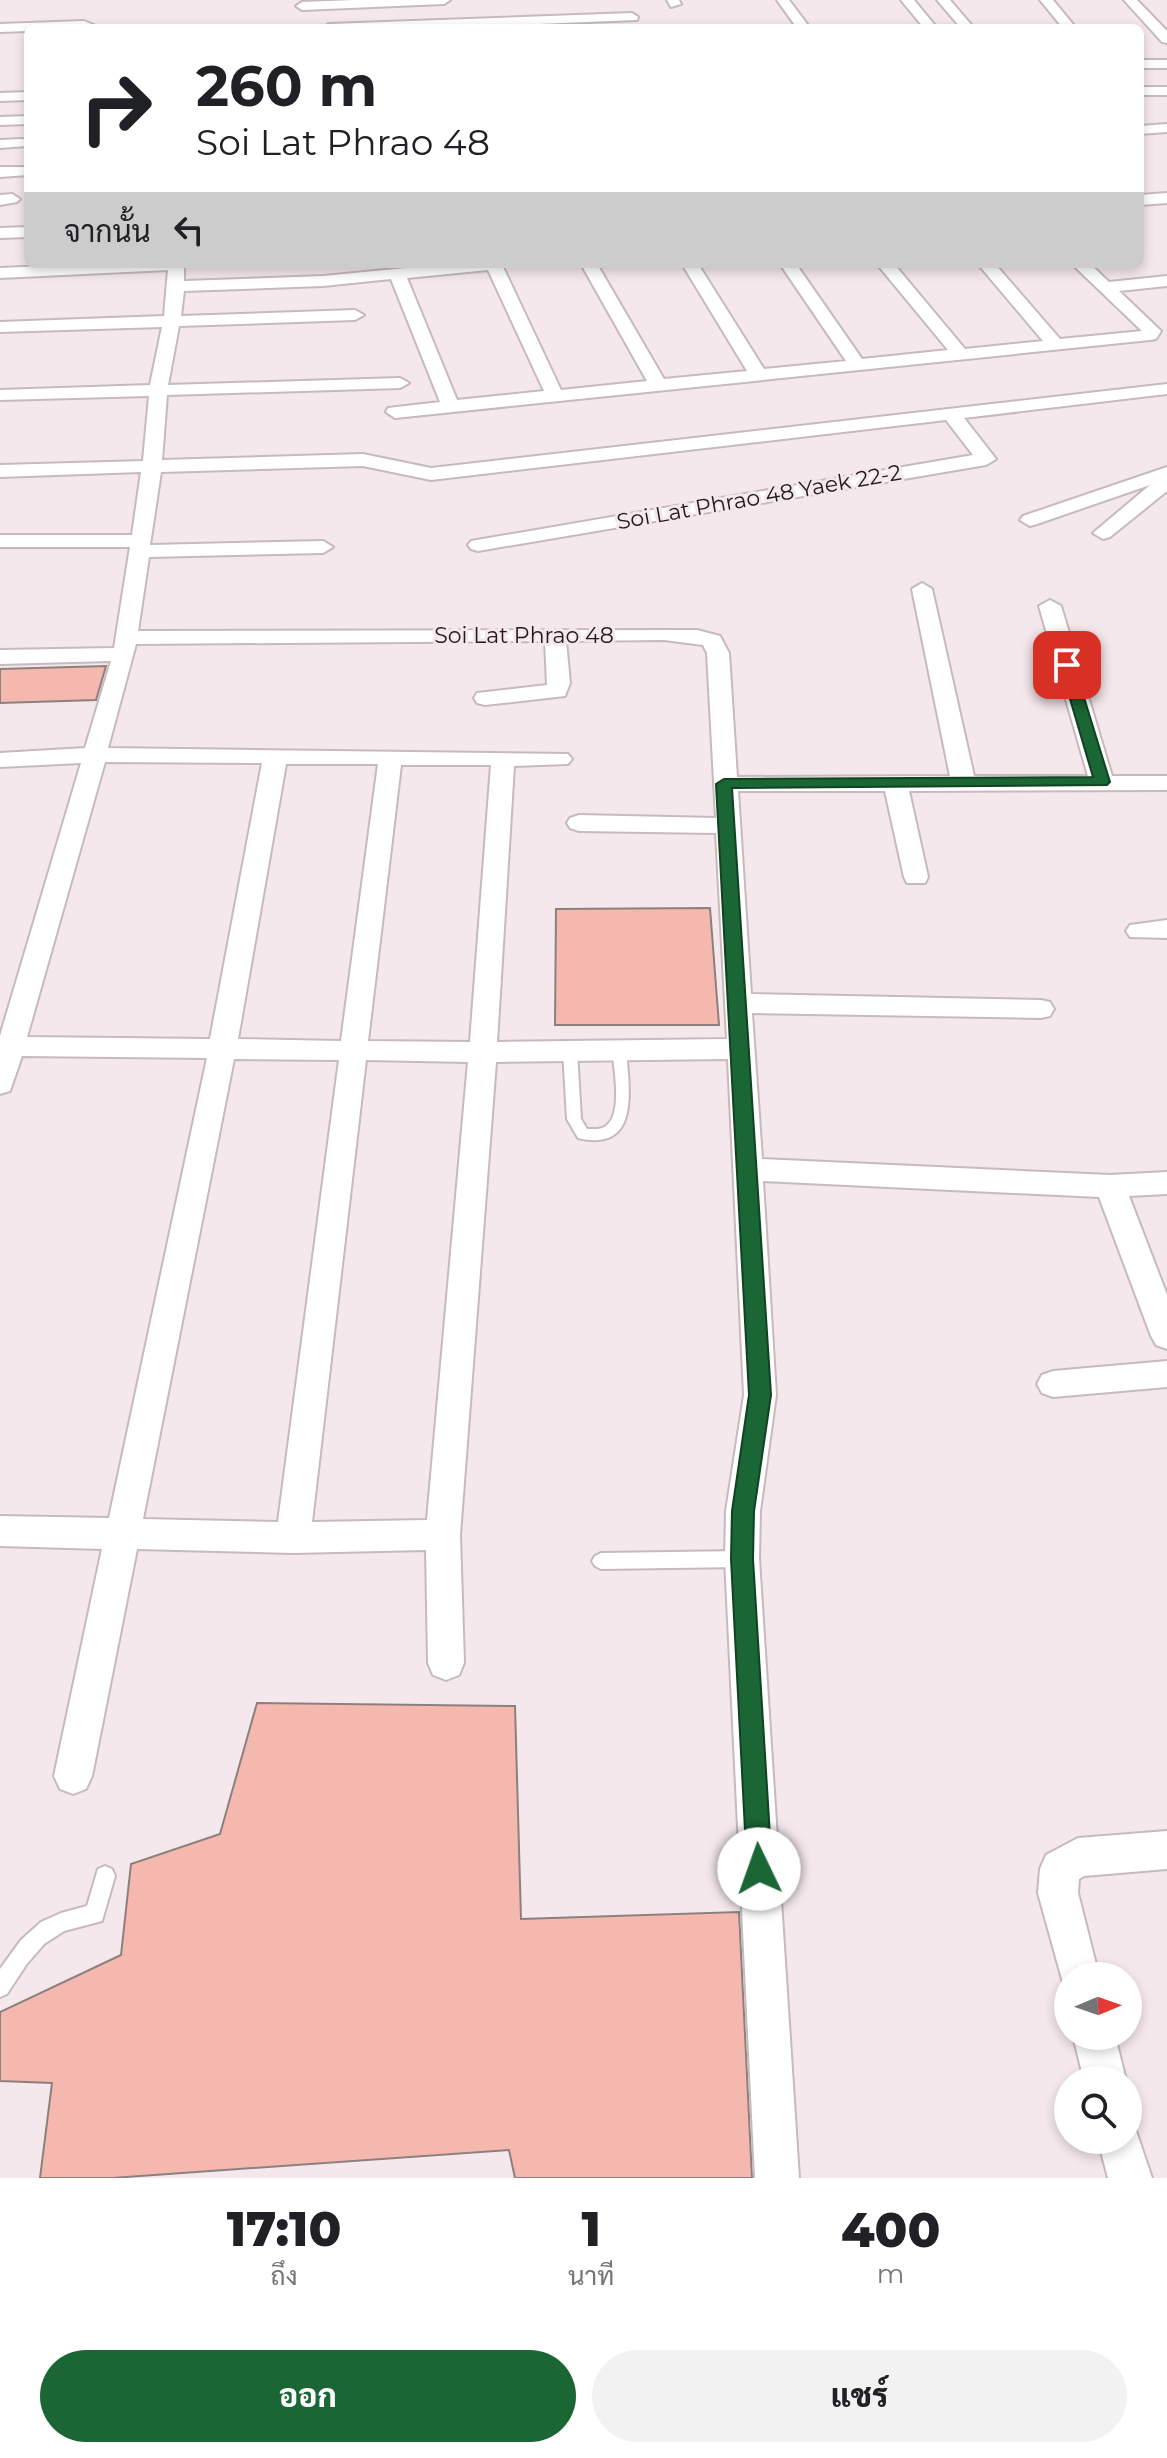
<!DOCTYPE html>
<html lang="th">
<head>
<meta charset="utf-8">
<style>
	:root { --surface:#fff; --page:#f2f2f2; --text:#202124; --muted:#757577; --accent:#1a6634 }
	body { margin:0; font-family:Montserrat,Sarabun,sans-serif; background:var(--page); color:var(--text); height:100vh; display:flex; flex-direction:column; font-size:30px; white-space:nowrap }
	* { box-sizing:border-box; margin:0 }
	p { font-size:26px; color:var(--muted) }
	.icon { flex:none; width:44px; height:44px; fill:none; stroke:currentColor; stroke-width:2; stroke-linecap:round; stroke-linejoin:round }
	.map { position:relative; height:2178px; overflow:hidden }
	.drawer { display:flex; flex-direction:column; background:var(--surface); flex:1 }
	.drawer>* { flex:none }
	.hud { position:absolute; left:24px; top:24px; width:1120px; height:244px; border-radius:12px; box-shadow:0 4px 12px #0003; background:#fff; color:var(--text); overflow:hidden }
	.needle { width:52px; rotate:88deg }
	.buttons { position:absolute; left:1054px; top:1962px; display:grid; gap:16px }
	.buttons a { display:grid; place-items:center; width:88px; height:88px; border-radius:50%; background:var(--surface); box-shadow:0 4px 12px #0003; font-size:40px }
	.pin { position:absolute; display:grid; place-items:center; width:68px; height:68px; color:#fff; margin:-34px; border-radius:16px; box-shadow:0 4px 12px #0006 }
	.me { position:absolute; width:88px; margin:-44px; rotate:357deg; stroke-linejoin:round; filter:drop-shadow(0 0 6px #0008) }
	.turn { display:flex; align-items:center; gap:28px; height:168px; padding:0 40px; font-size:36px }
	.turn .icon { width:104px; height:104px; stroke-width:2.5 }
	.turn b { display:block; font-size:56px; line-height:68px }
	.then { display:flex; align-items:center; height:76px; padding:0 40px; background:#0003; gap:16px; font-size:30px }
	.eta { display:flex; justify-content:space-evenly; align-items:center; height:136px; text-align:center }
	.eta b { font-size:48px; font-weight:800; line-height:56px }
	.button { display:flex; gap:16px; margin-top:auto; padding:16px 40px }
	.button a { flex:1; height:92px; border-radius:48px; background:var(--accent); color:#fff; font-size:32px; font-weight:800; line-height:92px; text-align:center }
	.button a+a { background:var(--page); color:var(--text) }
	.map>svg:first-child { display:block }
	.building { fill:#f5b8af; stroke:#8c807f; stroke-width:2 }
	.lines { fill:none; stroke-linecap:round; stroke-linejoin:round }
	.service-casing { stroke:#c6babd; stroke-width:4 }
	.minor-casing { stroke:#c6babd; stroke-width:4 }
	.service { fill:#fff; fill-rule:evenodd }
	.minor { fill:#fff; fill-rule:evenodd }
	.route { fill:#1a6634; stroke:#114222; stroke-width:2 }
	.labels { text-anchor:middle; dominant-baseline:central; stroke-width:6; stroke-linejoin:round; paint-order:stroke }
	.far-street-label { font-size:22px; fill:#1f1a1b; stroke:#f5e8ec }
</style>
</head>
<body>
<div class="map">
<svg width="1167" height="2178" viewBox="0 0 1167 2178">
	<rect width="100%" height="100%" fill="#f5e8ec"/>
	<!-- building -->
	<g class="building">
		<polygon points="106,666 96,700 0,703 0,669"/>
		<polygon points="710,908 719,1025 555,1025 556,909"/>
		<polygon points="257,1703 515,1706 521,1919 739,1912 752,2178 515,2178 509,2150 112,2178 40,2178 52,2083 0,2081 0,2012 121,1955 131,1864 220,1834"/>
	</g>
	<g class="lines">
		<defs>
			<g id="service">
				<path d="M619,1045l7,5c3,38 15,103 -48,88l-11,-19 -4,-68 7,-5 7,5 4,68 6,10c7,0 14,1 19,-3 17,-12 8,-58 6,-76z"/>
				<polygon points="742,1551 748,1554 751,1559 748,1564 742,1567 601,1569 595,1566 592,1561 595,1556 601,1553"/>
				<polygon points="105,1866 112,1869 115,1876 102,1921 64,1931 44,1944 26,1965 7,1994 0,1997 0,1969 21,1940 41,1922 61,1913 87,1906 98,1869"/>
			</g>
			<g id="minor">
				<polygon points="354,0 450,0 444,4 302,10 296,6 302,2"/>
				<polygon points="667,0 679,0 681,4 671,7"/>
				<polygon points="777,0 789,0 810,28 797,28"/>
				<polygon points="901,0 914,0 937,28 924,28"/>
				<polygon points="937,0 950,0 974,28 961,28"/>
				<polygon points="1040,0 1053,0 1076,28 1063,28"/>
				<polygon points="1124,0 1137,0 1167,31 1167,43 1162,42"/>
				<polygon points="632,13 638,17 637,20 436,28 323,28 329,24"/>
				<polygon points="84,21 101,28 28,28 28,31 0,32 0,24"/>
				<rect x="1140" y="60" width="27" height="8"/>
				<rect x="1140" y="87" width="27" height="8"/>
				<polygon points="28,92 28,100 0,101 0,93"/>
				<polygon points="28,116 28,124 0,125 0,117"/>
				<polygon points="1167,124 1167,132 1140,134 1140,126"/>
				<polygon points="22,139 27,140 27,146 0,148 0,140"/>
				<polygon points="0,167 28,167 28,175 0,177"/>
				<polygon points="1167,193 1167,203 1140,205 1140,195"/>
				<polygon points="12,194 20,199 17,202 0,205 0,195"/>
				<polygon points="28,227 28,237 0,238 0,228"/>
				<path d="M90,264h94v17l139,-5 124,-12h58l-2,3 58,123 86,-9 -66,-117h16l67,115 83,-8 -65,-107h16l66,105 82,-8 -66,-97h16l66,95 86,-9 -71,-86h17l71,85 78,-8 -65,-77h17l65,75 82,-8 -70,-67h18l19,18 58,-6v10l-48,5 42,40 -5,8 -6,1 -755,78 -9,-6 2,-4 52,-6 -49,-123 -68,7 -139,5 -3,25 174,-6 9,5 -9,5 -176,6 -11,59 232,-7 9,5 -9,5 -233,7 -5,65 201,-6 68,14 736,-84v10l-203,24 32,41 -10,6 -508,86 -7,-2 -3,-4 3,-4 502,-86 -27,-35 -515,60 -68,-14 -202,6 -11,73 173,-4 10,6 -10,6 -174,4 -11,74 559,-1 23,6 9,17 8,124 213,-1 -38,-187 10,-6 10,6 42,187h114l-49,-170 11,-6 11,6 51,170h55v14l-258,1 19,86 -3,6h-18l-3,-6 -19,-86h-147l13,203 290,6 9,2 4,7 -4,7 -9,2 -289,-5 10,146 348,16 57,-3v22l-38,2 38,99v54l-11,-4 -5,-9 -52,-139 -336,-16 13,214 -16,116 -1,48 40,619h-44l-30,-619 1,-48 18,-116 -16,-336 -232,3 -36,473 4,128 -5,12 -13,5 -13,-5 -5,-12 -2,-113 -133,3 -156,-4 -45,227 -6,13 -13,5 -13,-5 -6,-13 48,-227 -102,-3v-30l109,2 98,-460 -185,-2 -12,35 -10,3v-58l81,-273 -81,4v-14l85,-5 26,-87 -111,3v-14l114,-2 16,-101h-130v-12h132l9,-63 -141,5v-12l143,-4 6,-65 -149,4v-10l150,-5 12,-58 -162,5v-10l164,-6 4,-46 -168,8v-10zM488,270l56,121 -87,9 -50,-122zM664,640l39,5 4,8 9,165 -137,-3 -9,3 -3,5 3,5 9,3 137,2 11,206 -230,3 17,-276 54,-2 4,-5 -4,-5 -460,-6 28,-104 409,-3 2,44 -70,8 -3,5 3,5 8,2 80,-9 5,-13 -4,-42zM105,762l157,1 -52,276 -183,-2zM286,764h92l-37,277 -103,-2zM401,765h90l-21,277 -102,-1zM234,1059l105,1 -61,462 -135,-3zM366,1060l102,2 -41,458 -115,2z"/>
				<polygon points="1167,467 1167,491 1110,537 1103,539 1093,533 1150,485 1037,524 1030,526 1020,520 1023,516"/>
				<polygon points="1167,920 1167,938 1130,937 1126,931 1130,925"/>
				<polygon points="1167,1361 1167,1387 1053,1397 1042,1393 1037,1384 1042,1375 1053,1371"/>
				<polygon points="1167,1831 1167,1869 1084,1876 1079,1879 1078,1893 1099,1976 1068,1976 1068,1992 1065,1990 1038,1893 1040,1869 1046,1855 1078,1838"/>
				<polygon points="1073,2036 1115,2036 1126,2080 1084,2080"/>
				<polygon points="1128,2122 1134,2125 1152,2178 1108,2178 1098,2140 1128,2140"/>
			</g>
		</defs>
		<!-- service casing -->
		<use href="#service" class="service-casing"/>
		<!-- minor casing -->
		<use href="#minor" class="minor-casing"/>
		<!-- service -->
		<use href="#service" class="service"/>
		<!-- minor -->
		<use href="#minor" class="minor"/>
	</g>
	<!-- route -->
	<polygon class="route" points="1067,660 1074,665 1110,782 1107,785 732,788 771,1395 754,1511 753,1559 772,1869 768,1878 759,1881 750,1878 747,1869 731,1559 732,1511 749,1395 716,784 724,779 1093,777 1060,665"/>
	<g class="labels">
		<!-- far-street labels -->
		<g class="far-street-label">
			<text transform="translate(759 497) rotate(-10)">Soi Lat Phrao 48 Yaek 22-2</text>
			<text x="524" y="635">Soi Lat Phrao 48</text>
		</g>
	</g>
</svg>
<div class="buttons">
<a><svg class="needle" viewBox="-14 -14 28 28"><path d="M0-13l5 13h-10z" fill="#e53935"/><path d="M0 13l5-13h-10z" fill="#757577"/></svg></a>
<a><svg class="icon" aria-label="search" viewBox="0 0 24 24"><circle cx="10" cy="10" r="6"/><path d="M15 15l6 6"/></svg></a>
</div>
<div class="pin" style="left:1067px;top:665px;background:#d93025"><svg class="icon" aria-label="arrive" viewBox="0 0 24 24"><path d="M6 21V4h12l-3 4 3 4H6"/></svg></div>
<svg class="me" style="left:759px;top:1869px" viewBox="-20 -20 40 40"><circle r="19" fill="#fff"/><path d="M0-13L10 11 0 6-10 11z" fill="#1a6634"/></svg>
<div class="hud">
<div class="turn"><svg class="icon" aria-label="right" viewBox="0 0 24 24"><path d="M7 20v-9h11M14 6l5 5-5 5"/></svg><div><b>260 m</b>Soi Lat Phrao 48</div></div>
<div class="then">จากนั้น<svg class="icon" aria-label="left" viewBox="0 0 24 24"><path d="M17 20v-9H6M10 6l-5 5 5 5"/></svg></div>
</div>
</div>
<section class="drawer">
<div class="eta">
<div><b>17:10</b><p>ถึง</p></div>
<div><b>1</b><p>นาที</p></div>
<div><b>400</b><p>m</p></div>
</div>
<div class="button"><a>ออก</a><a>แชร์</a></div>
</section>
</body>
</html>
